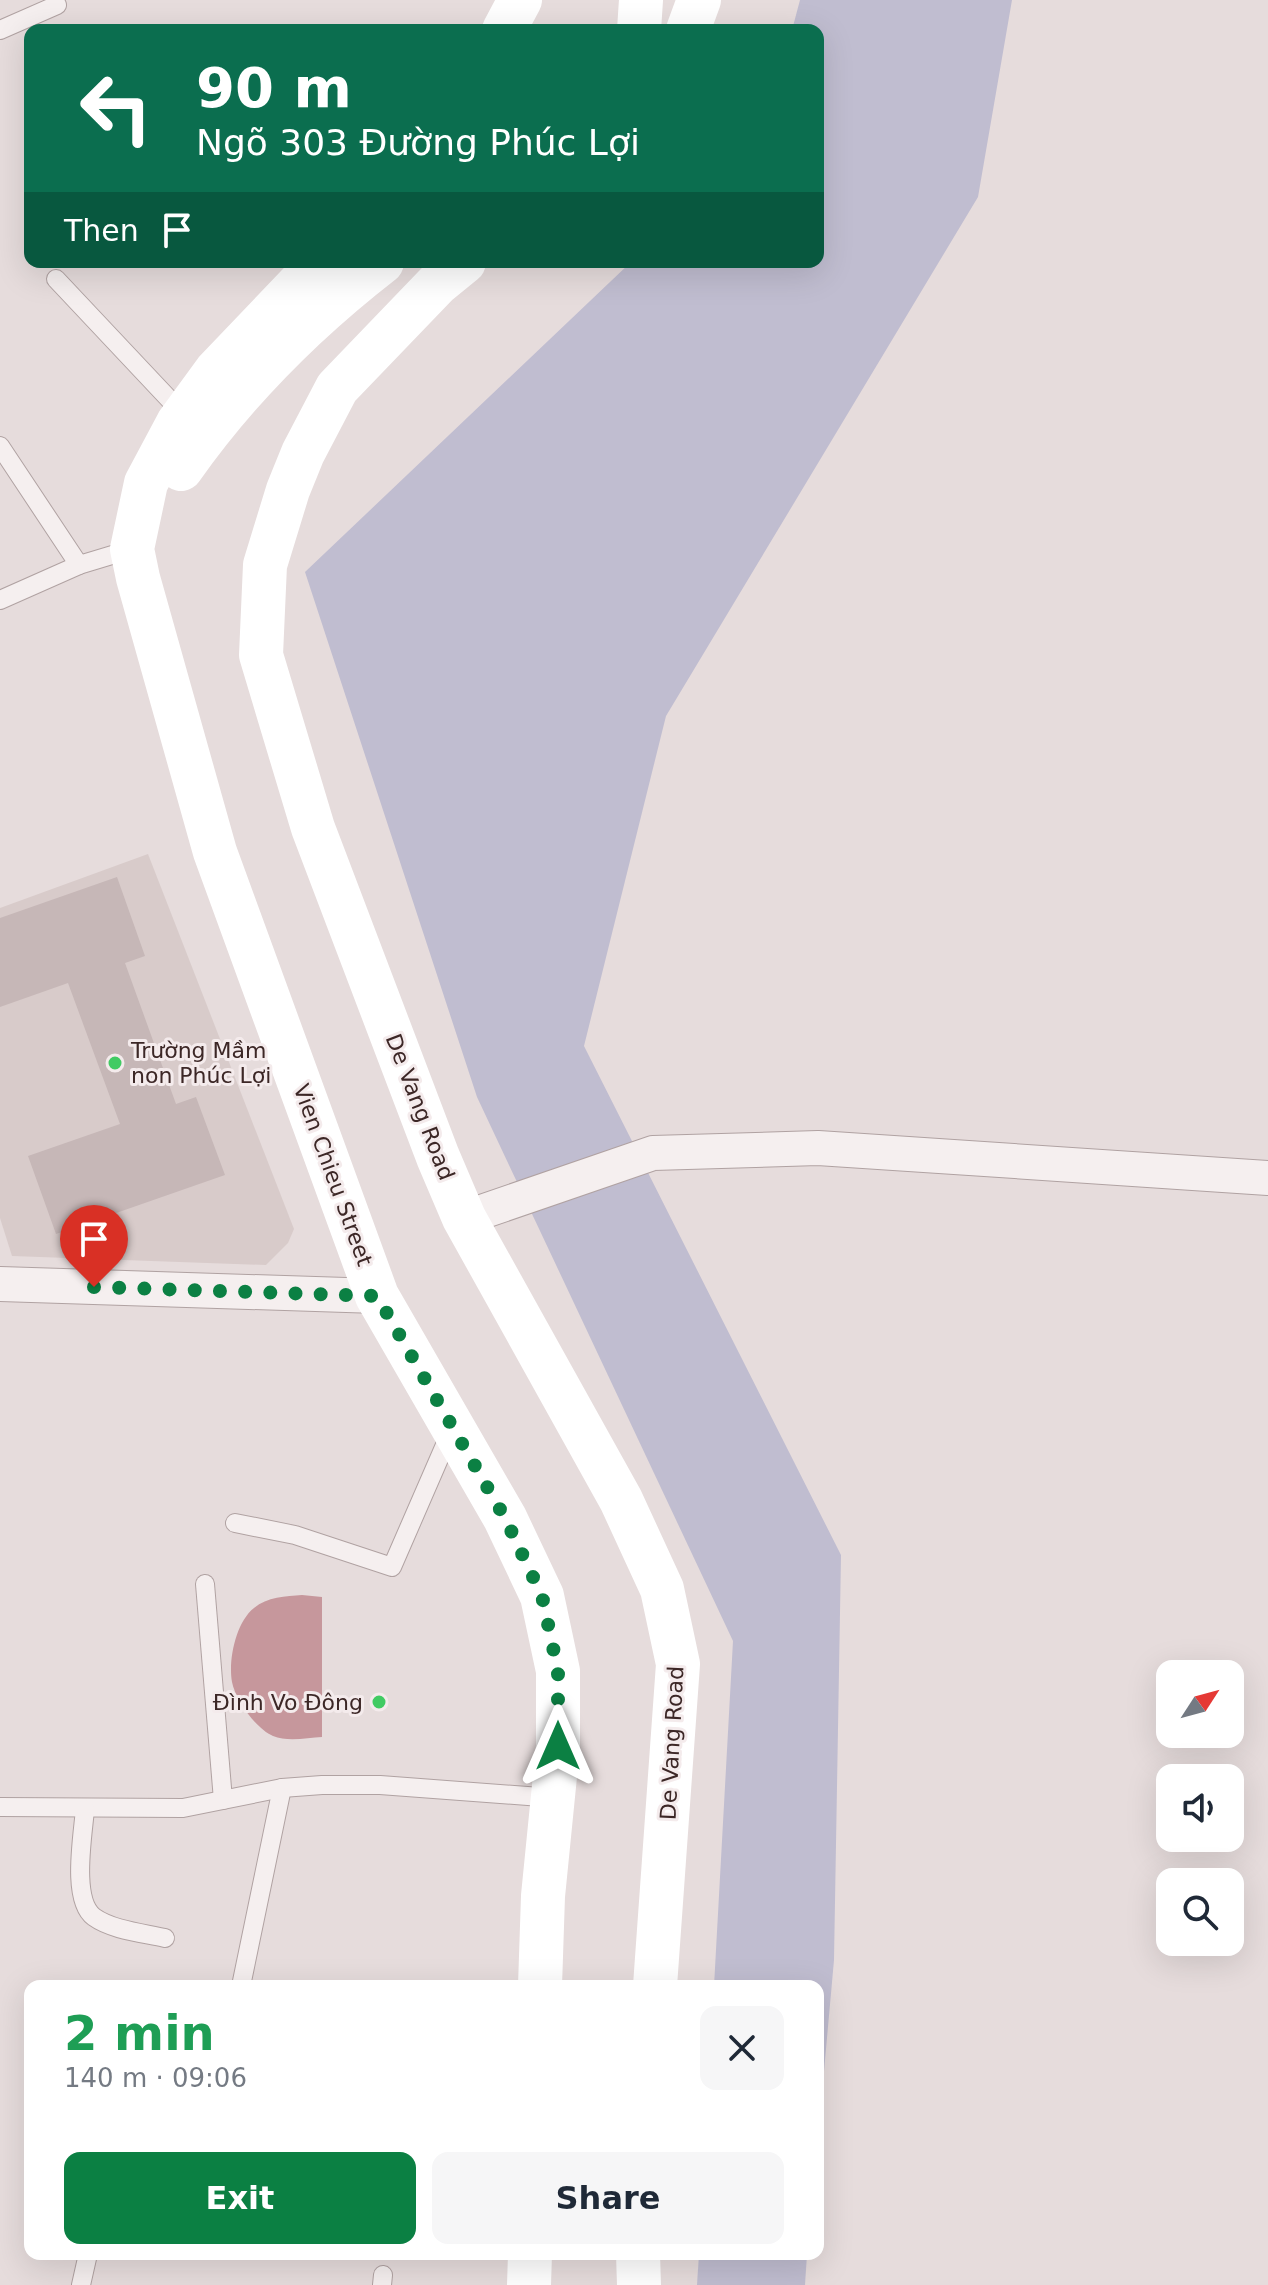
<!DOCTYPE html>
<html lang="en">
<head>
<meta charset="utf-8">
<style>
	:root { --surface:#fff; --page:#f6f6f7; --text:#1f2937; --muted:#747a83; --accent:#0b8043 }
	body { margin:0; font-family:"DejaVu Sans",sans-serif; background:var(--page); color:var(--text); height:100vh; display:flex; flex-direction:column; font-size:30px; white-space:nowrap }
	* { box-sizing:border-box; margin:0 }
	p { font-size:26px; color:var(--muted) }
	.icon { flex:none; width:44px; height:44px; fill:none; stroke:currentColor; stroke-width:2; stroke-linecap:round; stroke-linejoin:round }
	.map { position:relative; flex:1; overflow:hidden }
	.drawer { position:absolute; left:24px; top:1980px; width:800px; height:280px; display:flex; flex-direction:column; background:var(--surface); border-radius:16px; box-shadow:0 8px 32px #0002 }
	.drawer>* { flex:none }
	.banner { position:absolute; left:24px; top:24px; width:800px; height:244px; border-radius:16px; box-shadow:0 8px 32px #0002; background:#0b6e4f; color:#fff; overflow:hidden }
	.needle { width:52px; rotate:54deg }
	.tools { position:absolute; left:1156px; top:1660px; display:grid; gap:16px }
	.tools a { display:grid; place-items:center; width:88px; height:88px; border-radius:16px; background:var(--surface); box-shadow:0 8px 32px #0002; font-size:40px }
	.pin { position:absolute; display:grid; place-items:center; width:68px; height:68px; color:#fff; margin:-82px -34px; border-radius:50% 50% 50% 0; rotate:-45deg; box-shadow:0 0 8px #0007 }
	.pin .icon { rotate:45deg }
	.me { position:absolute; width:88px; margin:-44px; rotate:0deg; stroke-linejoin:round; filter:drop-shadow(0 0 6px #0008) }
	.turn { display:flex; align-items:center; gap:28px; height:168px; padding:0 40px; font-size:36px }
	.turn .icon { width:104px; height:104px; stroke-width:2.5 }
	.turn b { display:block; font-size:56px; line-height:68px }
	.then { display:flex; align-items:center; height:76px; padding:0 40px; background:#0003; gap:16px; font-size:30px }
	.round { display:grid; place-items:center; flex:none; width:84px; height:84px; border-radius:16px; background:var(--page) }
	.headline { display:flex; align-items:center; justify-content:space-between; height:136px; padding:0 40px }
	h1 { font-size:48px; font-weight:700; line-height:60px; color:#1e9e55 }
	.cta { display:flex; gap:16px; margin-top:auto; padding:16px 40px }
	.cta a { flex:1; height:92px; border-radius:16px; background:var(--accent); color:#fff; font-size:32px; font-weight:700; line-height:92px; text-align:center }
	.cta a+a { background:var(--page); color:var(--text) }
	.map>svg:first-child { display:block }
	.built { fill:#d8cbca }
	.green { fill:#c0bdd0 }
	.water { fill:#c6979c }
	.building { fill:#c6b7b7 }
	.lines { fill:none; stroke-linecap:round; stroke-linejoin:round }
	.lane-casing { stroke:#b0a2a2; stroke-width:20 }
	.street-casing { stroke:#b0a2a2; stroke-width:36 }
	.lane { stroke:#f5efef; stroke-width:18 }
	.street { stroke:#f5efef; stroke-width:34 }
	.secondary { stroke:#fff; stroke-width:44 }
	.route { stroke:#0b8043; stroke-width:14; stroke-dasharray:0 25.2 }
	.poi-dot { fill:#41cb63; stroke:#f4ebec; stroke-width:3 }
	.labels { text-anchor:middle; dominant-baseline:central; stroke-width:6; stroke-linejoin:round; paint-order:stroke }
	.poi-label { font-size:22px; fill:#3c2726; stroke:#f4ebec; text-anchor:start }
	.street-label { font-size:22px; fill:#3c2726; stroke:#f4ebec }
</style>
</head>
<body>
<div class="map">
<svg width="1268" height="2285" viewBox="0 0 1268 2285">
	<rect width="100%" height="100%" fill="#e6dcdc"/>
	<!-- built -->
	<polygon class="built" points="148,854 294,1229 288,1243 266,1265 12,1256 0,1218 0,908"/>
	<!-- green -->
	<g class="green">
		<polygon points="800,0 1012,0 978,197 666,716 584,1046 841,1555 834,1960 818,2138 818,1986 714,1986 733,1641 477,1097 305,572 631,262 818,262 818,30 792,30"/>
		<polygon points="699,2254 807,2254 805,2285 697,2285"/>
	</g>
	<!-- water -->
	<path class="water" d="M302,1595l20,2v140c-15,1 -35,5 -49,-1 -17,-7 -38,-37 -41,-54 -4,-22 4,-60 22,-74 13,-11 32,-12 48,-13z"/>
	<!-- building -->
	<polygon class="building" points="117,877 145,956 125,963 176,1104 196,1097 225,1175 56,1234 28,1156 120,1124 68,983 0,1007 0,918"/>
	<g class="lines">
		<defs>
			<g id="lane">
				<polyline points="0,30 57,5"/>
				<polyline points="56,279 184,415"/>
				<polyline points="0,446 79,565 132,549"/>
				<polyline points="0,600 79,565"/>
				<polyline points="235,1523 295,1535 392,1567 452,1429"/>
				<polyline points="205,1584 223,1800"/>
				<polyline points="0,1807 183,1808 282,1788 322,1785 380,1785 554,1798"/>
				<path d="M85,1809c-2,26 -14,91 9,108 18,13 49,16 71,21"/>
				<polyline points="241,1986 282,1788"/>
				<polyline points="81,2285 88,2254"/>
				<polyline points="382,2285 383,2275"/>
			</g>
			<g id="street">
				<polyline points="464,1218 653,1153 818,1148 1268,1178"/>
				<polyline points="0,1284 377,1296"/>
			</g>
		</defs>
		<!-- lane casing -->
		<use href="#lane" class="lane-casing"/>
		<!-- street casing -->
		<use href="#street" class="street-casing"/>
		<!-- lane -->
		<use href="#lane" class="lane"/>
		<!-- street -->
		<use href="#street" class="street"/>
		<!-- secondary -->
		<g class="secondary">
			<polyline points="504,30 520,0"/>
			<polyline points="639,30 641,0"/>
			<polyline points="688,30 699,0"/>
			<polyline points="320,262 216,371 178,423 146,483 132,549 138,578 215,852 377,1296 505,1518 542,1596 558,1671 558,1746 543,1896 540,1986"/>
			<polyline points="464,262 437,284 337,388 303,453 288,490 265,565 261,655 313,828 438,1157 464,1218 621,1500 662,1589 678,1664 655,1986"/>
			<path d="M181,469c55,-78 125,-148 201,-207"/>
			<polyline points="638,2254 639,2285"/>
			<polyline points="529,2285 530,2254"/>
		</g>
	</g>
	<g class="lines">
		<!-- route -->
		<polyline class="route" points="94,1287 377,1296 505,1518 542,1596 558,1671 558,1746"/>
	</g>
	<!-- markers -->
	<g class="poi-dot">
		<circle cx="115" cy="1063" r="8"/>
		<circle cx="379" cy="1702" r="8"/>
	</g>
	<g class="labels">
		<!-- poi labels -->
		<g class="poi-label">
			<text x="131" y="1050">Trường Mầm<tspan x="131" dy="25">non Phúc Lợi</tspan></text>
			<text x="363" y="1702" text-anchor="end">Đình Vo Đông</text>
		</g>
		<!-- street labels -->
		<g class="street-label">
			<text transform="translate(420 1107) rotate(69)">De Vang Road</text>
			<text transform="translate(333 1175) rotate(70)">Vien Chieu Street</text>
			<text transform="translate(672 1743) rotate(-87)">De Vang Road</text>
		</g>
	</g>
</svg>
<div class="tools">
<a><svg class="needle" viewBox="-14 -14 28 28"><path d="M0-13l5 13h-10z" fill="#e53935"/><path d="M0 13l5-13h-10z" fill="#747a83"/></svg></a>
<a><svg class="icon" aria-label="sound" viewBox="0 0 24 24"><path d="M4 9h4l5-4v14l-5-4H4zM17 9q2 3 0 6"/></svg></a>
<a><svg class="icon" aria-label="search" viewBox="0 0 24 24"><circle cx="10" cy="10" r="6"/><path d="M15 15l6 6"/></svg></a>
</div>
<div class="pin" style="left:94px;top:1287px;background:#d93025"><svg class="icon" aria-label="arrive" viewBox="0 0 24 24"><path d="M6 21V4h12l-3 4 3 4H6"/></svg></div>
<svg class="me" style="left:558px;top:1746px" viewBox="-20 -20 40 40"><path d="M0-17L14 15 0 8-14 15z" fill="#0b8043" stroke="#fff" stroke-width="4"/></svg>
<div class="banner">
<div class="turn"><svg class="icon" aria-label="left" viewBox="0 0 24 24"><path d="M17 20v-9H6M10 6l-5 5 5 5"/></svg><div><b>90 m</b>Ngõ 303 Đường Phúc Lợi</div></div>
<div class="then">Then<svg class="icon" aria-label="arrive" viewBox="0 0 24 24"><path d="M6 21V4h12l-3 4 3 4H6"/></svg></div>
</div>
<section class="drawer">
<div class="headline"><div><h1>2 min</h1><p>140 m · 09:06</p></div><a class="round"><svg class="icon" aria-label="close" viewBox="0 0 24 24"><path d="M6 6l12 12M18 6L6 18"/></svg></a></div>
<div class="cta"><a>Exit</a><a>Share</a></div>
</section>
</div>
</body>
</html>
